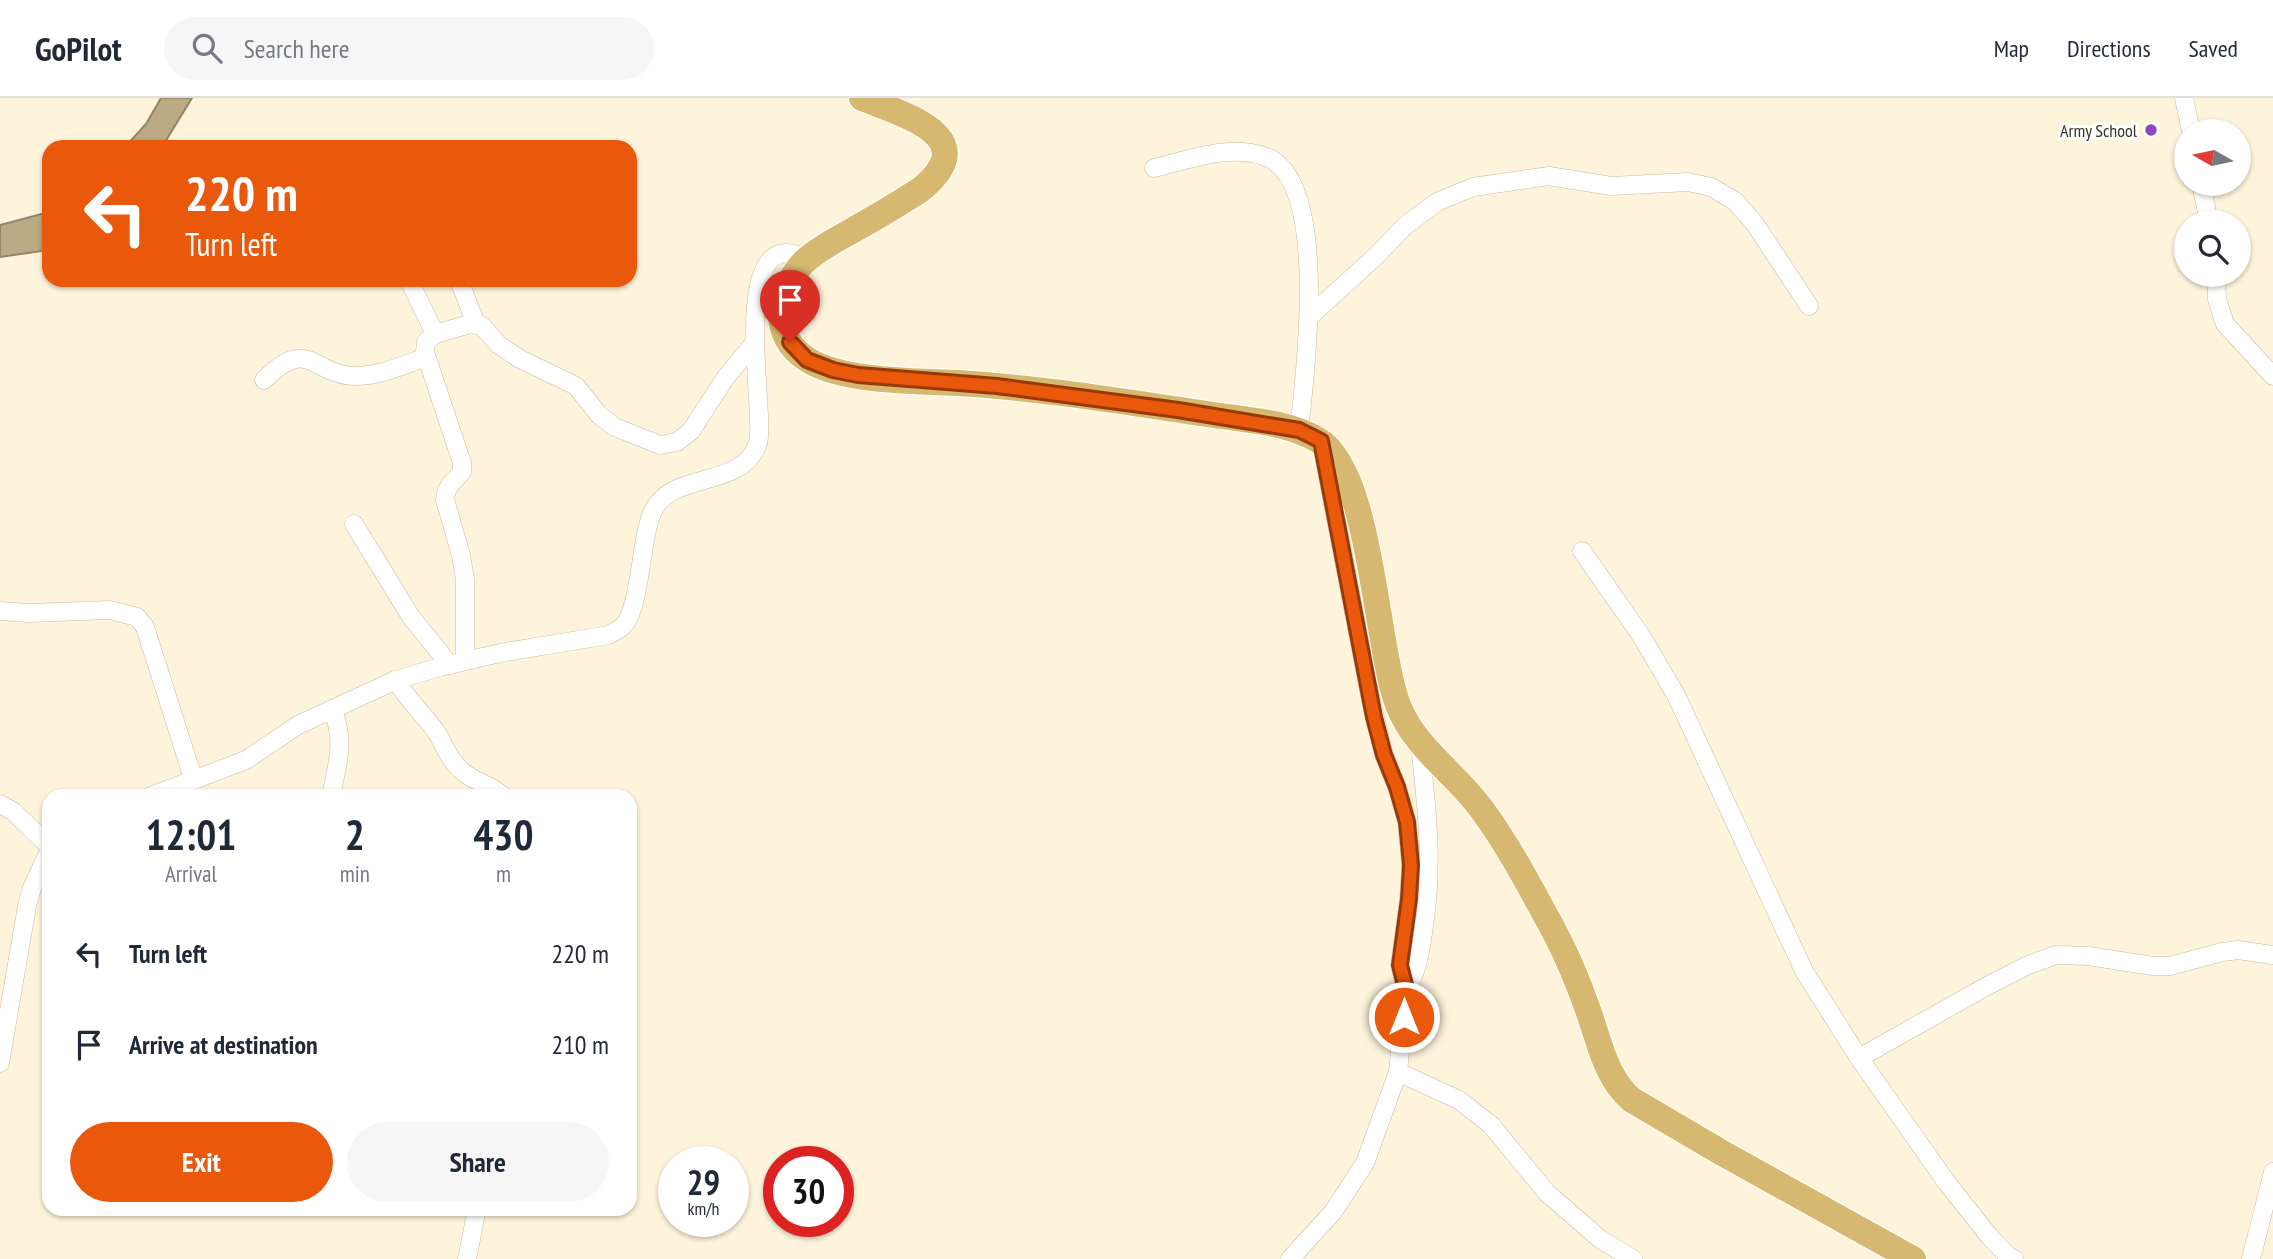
<!DOCTYPE html>
<html lang="en">
<head>
<meta charset="utf-8">
<style>
	:root { --surface:#fff; --page:#f6f6f7; --text:#1f2937; --muted:#747a83; --line:#e0e1e3; --accent:#ea580c }
	body { margin:0; font-family:"PT Sans Narrow",sans-serif; background:var(--page); color:var(--text); height:100vh; display:flex; flex-direction:column; font-size:26px; white-space:nowrap }
	* { box-sizing:border-box; margin:0 }
	p { font-size:23px; color:var(--muted) }
	.icon { flex:none; width:38px; height:38px; fill:none; stroke:currentColor; stroke-width:2; stroke-linecap:round; stroke-linejoin:round }
	.map { position:relative; flex:1; overflow:hidden }
	.sheet { position:absolute; left:42px; top:691px; width:595px; height:427px; display:flex; flex-direction:column; background:var(--surface); border-radius:21px; box-shadow:0 2px 5px #0004 }
	.sheet>* { flex:none }
	.banner { position:absolute; left:42px; top:42px; width:595px; height:147px; border-radius:21px; box-shadow:0 2px 5px #0004; background:#ea580c; color:#fff; overflow:hidden }
	.needle { width:46px; rotate:279deg }
	.fabs { position:absolute; left:2174px; top:21px; display:grid; gap:14px }
	.fabs a { display:grid; place-items:center; width:77px; height:77px; border-radius:50%; background:var(--surface); box-shadow:0 2px 5px #0004; font-size:35px }
	.speed { position:absolute; left:658px; top:1048px; display:flex; gap:14px; font-size:35px; font-weight:700; text-align:center }
	.speed>* { display:grid; place-content:center; width:91px; height:91px; border-radius:50%; background:var(--surface); box-shadow:0 2px 5px #0004; line-height:1 }
	.speed small { font-size:18px; font-weight:400 }
	.speed .limit { border:10px solid #d22; background:#fff; color:#111 }
	.pin { position:absolute; display:grid; place-items:center; width:60px; height:60px; color:#fff; margin:-72px -30px; border-radius:50% 50% 50% 0; rotate:-45deg; box-shadow:0 0 7px #0007 }
	.pin .icon { rotate:45deg }
	.me { position:absolute; width:77px; margin:-38px; rotate:0deg; stroke-linejoin:round; filter:drop-shadow(0 0 5px #0008) }
	.turn { display:flex; align-items:center; gap:24px; height:147px; padding:0 28px; font-size:32px }
	.turn .icon { width:91px; height:91px; stroke-width:2.5 }
	.turn b { display:block; font-size:49px; line-height:60px }
	.eta { display:flex; justify-content:space-evenly; align-items:center; height:119px; text-align:center }
	.eta b { font-size:42px; font-weight:700; line-height:49px }
	.cta { display:flex; gap:14px; margin-top:auto; padding:14px 28px }
	.cta a { flex:1; height:80px; border-radius:42px; background:var(--accent); color:#fff; font-size:28px; font-weight:700; line-height:80px; text-align:center }
	.cta a+a { background:var(--page); color:var(--text) }
	ul { padding:0; list-style:none }
	li { display:flex; align-items:center; gap:21px; height:91px; padding:0 28px }
	li div { flex:1 }
	li b { display:block; font-size:26px }
	li em { font-style:normal }
	header { display:flex; align-items:center; gap:42px; box-sizing:border-box; height:98px; padding:0 35px; background:var(--surface); border-bottom:2px solid var(--line) }
	header strong { font-size:33px }
	nav { display:flex; gap:38px; margin-inline-start:auto; font-size:24px }
	.search { width:490px; height:63px; background:var(--page); display:flex; align-items:center; gap:18px; box-sizing:border-box; padding:0 24px; border-radius:38px; color:var(--muted); font-size:26px }
	.map>svg:first-child { display:block }
	.water { fill:#bbaa83; stroke:#938667; stroke-width:2 }
	.lines { fill:none; stroke-linecap:round; stroke-linejoin:round }
	.minor-casing { stroke:#c7bb9e; stroke-width:19 }
	.highway-casing { stroke:#fff; stroke-width:28 }
	.minor { stroke:#fff; stroke-width:18 }
	.highway { stroke:#d7b871; stroke-width:26 }
	.route-casing { stroke:#983908; stroke-width:18 }
	.route { stroke:#ea580c; stroke-width:12 }
	.poi-dot { fill:#8c48bc; stroke:#fff; stroke-width:2.5 }
	.labels { text-anchor:middle; dominant-baseline:central; stroke-width:6; stroke-linejoin:round; paint-order:stroke }
	.poi-label { font-size:18px; fill:#373227; stroke:#fff; text-anchor:end }
</style>
</head>
<body>
<header>
<strong>GoPilot</strong>
<div class="search"><svg class="icon" aria-label="search" viewBox="0 0 24 24"><circle cx="10" cy="10" r="6"/><path d="M15 15l6 6"/></svg>Search here</div>
<nav><a>Map</a><a>Directions</a><a>Saved</a></nav>
</header>
<div class="map">
<svg width="2273" height="1161" viewBox="0 0 2273 1161">
	<rect width="100%" height="100%" fill="#fef3db"/>
	<!-- water -->
	<g class="water">
		<polygon points="161,0 192,0 162,49 125,49 146,26"/>
		<polygon points="49,114 49,152 0,159 0,127"/>
	</g>
	<g class="lines">
		<defs>
			<g id="minor">
				<polyline points="2184,0 2191,33"/>
				<path d="M1154,70c34,-8 75,-24 110,-12 67,22 41,220 35,274"/>
				<polyline points="2201,86 2209,124"/>
				<polyline points="2216,177 2217,201 2225,226 2273,278"/>
				<path d="M409,182l26,54 -9,8 -1,10 37,111v9c-9,10 -16,14 -17,28l16,55 4,25v81"/>
				<polyline points="459,182 476,226"/>
				<polyline points="1309,219 1376,158 1405,128 1437,104 1473,89 1549,78 1611,88 1688,84 1711,89 1735,103 1755,126 1809,208"/>
				<polyline points="435,236 470,226 482,228 499,247 520,261 576,288 599,317 615,329 660,347 677,344 691,333 726,279 755,244"/>
				<path d="M264,282c44,-44 48,-7 88,-4 26,1 51,-11 74,-19"/>
				<polyline points="354,426 411,519 450,567"/>
				<polyline points="1582,453 1640,536 1676,597 1804,873 1859,960 1947,1085 1989,1138 2007,1157 2014,1161"/>
				<polyline points="0,513 28,515 110,512 137,519 145,529 193,680"/>
				<path d="M396,582c11,20 28,34 41,53 8,13 12,27 24,37 12,12 29,14 42,26"/>
				<path d="M151,698l95,-36 52,-35 98,-45 44,-13 60,-14 109,-18c4,-3 10,-5 14,-9 18,-19 17,-85 29,-113 19,-44 90,-22 106,-70 9,-29 -33,-226 49,-184"/>
				<path d="M331,698c6,-31 15,-56 1,-87"/>
				<polyline points="0,706 14,714 49,748"/>
				<path d="M1406,892c11,-18 14,-36 17,-57 11,-66 4,-123 -3,-189"/>
				<polyline points="1859,960 1987,888 2028,867 2056,857 2088,858 2153,868 2170,868 2222,854 2238,852 2273,857"/>
				<polyline points="0,965 27,808 32,790 49,753"/>
				<polyline points="1398,974 1459,1002 1491,1027 1547,1095 1600,1141 1633,1161"/>
				<polyline points="467,1161 477,1111"/>
				<polyline points="1290,1161 1333,1114 1365,1065 1398,974 1406,892 1400,867 1409,801 1411,767 1407,724 1397,689 1384,657 1371,603 1322,348"/>
				<polyline points="2251,1161 2273,1074"/>
			</g>
			<path id="highway" d="M862,0c42,17 124,39 58,92 -23,15 -47,29 -72,43 -14,8 -32,17 -44,29 -27,29 -35,74 4,98 35,22 109,21 150,23 83,5 167,19 249,31 36,6 79,7 111,26 54,32 57,204 80,265 17,44 58,68 85,106 27,37 48,78 70,118 14,26 26,55 36,84 11,31 17,65 43,87l92,54 189,105"/>
		</defs>
		<!-- minor casing -->
		<use href="#minor" class="minor-casing"/>
		<!-- highway casing -->
		<use href="#highway" class="highway-casing"/>
		<!-- minor -->
		<use href="#minor" class="minor"/>
		<!-- highway -->
		<use href="#highway" class="highway"/>
	</g>
	<g class="lines">
		<defs>
			<polyline id="route" points="790,244 807,262 833,272 858,277 997,288 1178,312 1299,332 1321,343 1374,619 1384,657 1397,689 1407,724 1411,767 1409,801 1400,867 1406,891 1404,919"/>
		</defs>
		<!-- route casing -->
		<use href="#route" class="route-casing"/>
		<!-- route -->
		<use href="#route" class="route"/>
	</g>
	<!-- markers -->
	<circle class="poi-dot" cx="2151" cy="32" r="7"/>
	<g class="labels">
		<!-- poi labels -->
		<g class="poi-label">
			<text x="2137" y="32">Army School</text>
		</g>
	</g>
</svg>
<div class="fabs">
<a><svg class="needle" viewBox="-14 -14 28 28"><path d="M0-13l5 13h-10z" fill="#e53935"/><path d="M0 13l5-13h-10z" fill="#747a83"/></svg></a>
<a><svg class="icon" aria-label="search" viewBox="0 0 24 24"><circle cx="10" cy="10" r="6"/><path d="M15 15l6 6"/></svg></a>
</div>
<div class="speed"><div>29<small>km/h</small></div><div class="limit">30</div></div>
<div class="pin" style="left:790px;top:244px;background:#d93025"><svg class="icon" aria-label="arrive" viewBox="0 0 24 24"><path d="M6 21V4h12l-3 4 3 4H6"/></svg></div>
<svg class="me" style="left:1404px;top:919px" viewBox="-20 -20 40 40"><circle r="17" fill="#ea580c" stroke="#fff" stroke-width="3"/><path d="M0-11L8 9 0 5-8 9z" fill="#fff"/></svg>
<div class="banner">
<div class="turn"><svg class="icon" aria-label="left" viewBox="0 0 24 24"><path d="M17 20v-9H6M10 6l-5 5 5 5"/></svg><div><b>220 m</b>Turn left</div></div>
</div>
<section class="sheet">
<div class="eta">
<div><b>12:01</b><p>Arrival</p></div>
<div><b>2</b><p>min</p></div>
<div><b>430</b><p>m</p></div>
</div>
<ul>
<li><svg class="icon" aria-label="left" viewBox="0 0 24 24"><path d="M17 20v-9H6M10 6l-5 5 5 5"/></svg><div><b>Turn left</b></div><em>220 m</em></li>
<li><svg class="icon" aria-label="arrive" viewBox="0 0 24 24"><path d="M6 21V4h12l-3 4 3 4H6"/></svg><div><b>Arrive at destination</b></div><em>210 m</em></li>
</ul>
<div class="cta"><a>Exit</a><a>Share</a></div>
</section>
</div>
</body>
</html>
